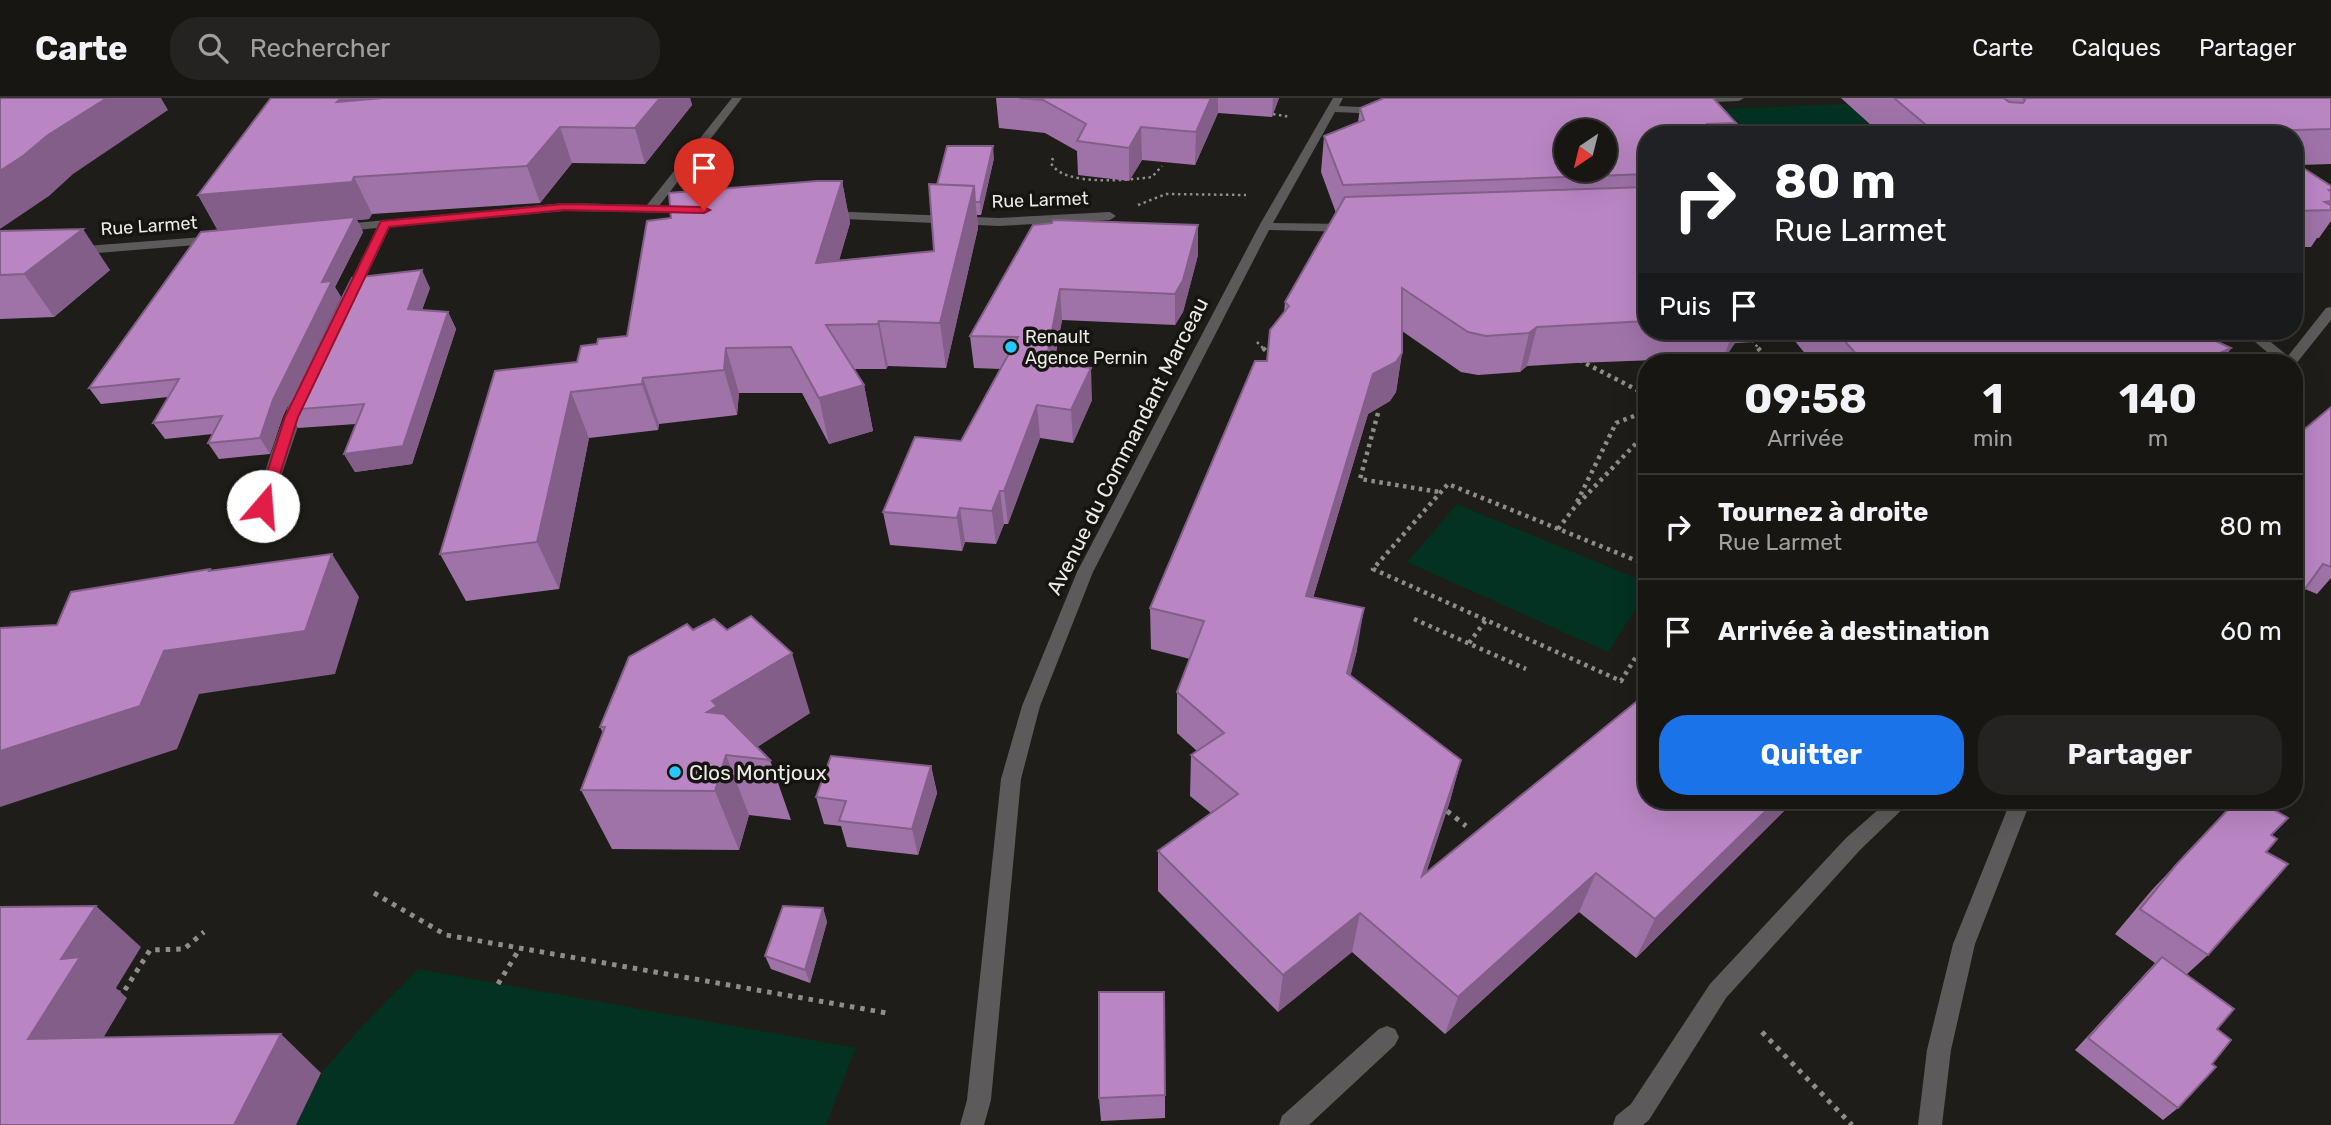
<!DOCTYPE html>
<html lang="fr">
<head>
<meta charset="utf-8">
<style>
	:root { --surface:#171613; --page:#242321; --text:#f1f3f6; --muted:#9e9fa0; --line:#363533; --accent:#1a73e8 }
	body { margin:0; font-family:Rubik,sans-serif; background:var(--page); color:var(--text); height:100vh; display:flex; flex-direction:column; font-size:26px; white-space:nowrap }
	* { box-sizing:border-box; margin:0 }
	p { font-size:23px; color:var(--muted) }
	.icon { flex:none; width:38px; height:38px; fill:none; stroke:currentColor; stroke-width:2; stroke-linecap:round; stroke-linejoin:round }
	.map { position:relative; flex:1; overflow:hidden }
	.details { position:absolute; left:1638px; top:256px; width:665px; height:455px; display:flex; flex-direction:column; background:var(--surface); border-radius:28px; box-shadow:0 7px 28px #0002,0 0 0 2px var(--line) }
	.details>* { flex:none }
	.top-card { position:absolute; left:1638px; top:28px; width:665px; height:214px; border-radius:28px; box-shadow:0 7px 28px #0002,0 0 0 2px var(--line); background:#202124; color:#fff; overflow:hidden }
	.needle { width:46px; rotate:215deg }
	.controls { position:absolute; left:1554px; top:21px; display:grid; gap:14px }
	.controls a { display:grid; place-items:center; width:63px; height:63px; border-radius:50%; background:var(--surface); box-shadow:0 7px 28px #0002,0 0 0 2px var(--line); font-size:35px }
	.pin { position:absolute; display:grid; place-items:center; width:60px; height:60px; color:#fff; margin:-72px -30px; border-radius:50% 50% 50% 0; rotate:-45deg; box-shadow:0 0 7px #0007 }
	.pin .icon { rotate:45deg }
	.me { position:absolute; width:77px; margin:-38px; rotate:18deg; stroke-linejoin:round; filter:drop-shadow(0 0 5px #0008) }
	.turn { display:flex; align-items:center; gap:24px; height:147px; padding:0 21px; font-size:32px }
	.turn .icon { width:91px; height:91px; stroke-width:2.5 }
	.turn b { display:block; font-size:49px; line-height:60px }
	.then { display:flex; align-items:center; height:66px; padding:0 21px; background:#0003; gap:14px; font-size:26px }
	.eta { display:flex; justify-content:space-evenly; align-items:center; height:119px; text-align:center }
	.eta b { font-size:42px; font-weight:700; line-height:49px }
	.cta { display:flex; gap:14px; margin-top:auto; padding:14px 21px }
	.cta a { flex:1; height:80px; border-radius:28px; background:var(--accent); color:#fff; font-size:28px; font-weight:700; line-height:80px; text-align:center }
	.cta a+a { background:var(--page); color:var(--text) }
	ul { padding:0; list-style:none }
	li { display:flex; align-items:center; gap:21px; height:105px; padding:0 21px; border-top:2px solid var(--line) }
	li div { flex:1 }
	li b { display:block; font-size:26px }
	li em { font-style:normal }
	header { display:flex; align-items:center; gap:42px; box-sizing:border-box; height:98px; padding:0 35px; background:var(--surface); border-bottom:2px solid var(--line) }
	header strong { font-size:33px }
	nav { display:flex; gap:38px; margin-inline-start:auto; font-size:24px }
	.search { width:490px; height:63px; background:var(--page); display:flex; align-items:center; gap:18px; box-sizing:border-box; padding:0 24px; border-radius:28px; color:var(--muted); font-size:26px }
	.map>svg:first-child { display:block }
	.green { fill:#033122 }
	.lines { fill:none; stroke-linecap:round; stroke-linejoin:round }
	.path-far2 { stroke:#8f8d8a; stroke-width:2.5; stroke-dasharray:2.5 3.5; stroke-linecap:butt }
	.path-far1 { stroke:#8f8d8a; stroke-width:4.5; stroke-dasharray:3.5 4.5; stroke-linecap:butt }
	.path { stroke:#8f8d8a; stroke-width:5; stroke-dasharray:4.5 6; stroke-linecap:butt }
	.minor { fill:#5d5a5b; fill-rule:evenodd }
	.wall { fill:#9f73a8 }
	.shaded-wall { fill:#825e88 }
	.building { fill:#b986c3; stroke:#825e88; stroke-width:2; fill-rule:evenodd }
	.route { fill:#e11d48; stroke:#92132f; stroke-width:2 }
	.poi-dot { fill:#27c8ff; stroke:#161410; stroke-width:2.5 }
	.labels { text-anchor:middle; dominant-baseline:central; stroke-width:7; stroke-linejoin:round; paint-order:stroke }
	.far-street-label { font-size:18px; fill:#ebeae7; stroke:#161410 }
	.far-poi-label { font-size:18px; fill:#ebeae7; stroke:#161410; text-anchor:start }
	.street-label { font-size:21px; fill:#ebeae7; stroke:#161410 }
	.poi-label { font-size:21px; fill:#ebeae7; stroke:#161410; text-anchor:start }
</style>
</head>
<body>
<header>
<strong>Carte</strong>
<div class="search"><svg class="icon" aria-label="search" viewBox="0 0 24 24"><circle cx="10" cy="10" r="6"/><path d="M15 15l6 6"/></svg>Rechercher</div>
<nav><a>Carte</a><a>Calques</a><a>Partager</a></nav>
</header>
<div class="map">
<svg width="2331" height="1027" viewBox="0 0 2331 1027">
	<rect width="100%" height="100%" fill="#1f1d19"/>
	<!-- green -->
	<g class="green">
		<polygon points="1849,6 1882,37 1687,37 1667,13"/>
		<polygon points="1457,406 1647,485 1647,494 1608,554 1407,464"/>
		<polygon points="418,871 856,950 826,1027 296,1027 321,975 356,935"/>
	</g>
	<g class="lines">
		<!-- path-far2 -->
		<g class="path-far2">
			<polyline points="1273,16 1290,19"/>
			<path d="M1053,60l-2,5c12,24 78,17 101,14l10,-11"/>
			<polyline points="1138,107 1166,96 1246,97"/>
			<polyline points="1752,242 1759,251"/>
			<polyline points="1257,244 1264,251"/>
		</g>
		<!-- path-far1 -->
		<g class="path-far1">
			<polyline points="1263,250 1272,259"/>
			<polyline points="1758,250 1769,264"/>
			<polyline points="1579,262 1647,297"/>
			<polyline points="1378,315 1360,381 1439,394"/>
			<polyline points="1577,404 1616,325 1647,313"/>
			<polyline points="1558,431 1574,410 1645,336 1646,325 1641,317"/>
			<polyline points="1647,467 1448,386 1373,471 1621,583 1647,541"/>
			<polyline points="1414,521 1526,571"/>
			<polyline points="1469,545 1486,522"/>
		</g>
		<!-- path -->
		<g class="path">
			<polyline points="1447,713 1466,728"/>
			<polyline points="374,795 446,837 887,915"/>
			<polyline points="498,886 520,850"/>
			<polyline points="116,895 123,895 150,852 184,851 204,834"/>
			<polyline points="1762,934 1852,1027"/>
		</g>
		<!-- minor -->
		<g class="minor">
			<polygon points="732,0 742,0 659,108 694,108 700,112 698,115 564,113 390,129 357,198 350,202 343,198 377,130 338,134 332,130 334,127 564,105 647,107"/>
			<polygon points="1333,0 1343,0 1339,8 1382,10 1387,13 1382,16 1335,14 1273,125 1349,126 1355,130 1349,134 1269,132 1093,474 1040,608 1021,681 991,1002 984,1027 960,1027 967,1002 1001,681 1022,608 1077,474 1259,128"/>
			<polygon points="1686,0 1744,0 1739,3 1690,5 1686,4"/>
			<polygon points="827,113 999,120 1110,114 1116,118 1110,122 999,128 823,120 823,114"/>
			<polygon points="216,138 222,142 220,145 73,157 67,153 73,149"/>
			<polygon points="2331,209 2331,222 2295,267 2294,264 2279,264 2242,233 2257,233 2288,258 2326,210"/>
			<path d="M301,295l7,4 -37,109 -8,5 -6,-1 -2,-4c6,-19 30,-109 46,-113z"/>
			<polygon points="1889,702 1912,702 1860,752 1726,900 1649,1022 1643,1027 1613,1027 1616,1018 1631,1006 1710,886 1846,740"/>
			<polygon points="2011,702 2031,702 1975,846 1951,952 1942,1027 1918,1027 1927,952 1953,846"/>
			<polygon points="1387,928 1395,931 1399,939 1395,947 1309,1027 1279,1027 1282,1018 1379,931"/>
		</g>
	</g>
	<!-- wall -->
	<g class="wall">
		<polygon points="271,0 690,0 692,7 645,66 572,65 540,105 372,116 369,121 357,122 363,134 335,189 341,199 283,318 270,356 219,361 208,345 213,336 165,341 153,325 168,299 101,306 89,290 218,132 198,97"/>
		<polygon points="996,0 1279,0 1272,19 1218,15 1195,67 1142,62 1129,83 1078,77 1077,53 1045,35 999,30"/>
		<polygon points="1841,0 2331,0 2331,66 2299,67 2331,88 2331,123 2319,140 2317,140 2311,149 2294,149 2294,37 1882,37"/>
		<polygon points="1360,10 1736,25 1732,37 1647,37 1647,233 2194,233 2231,250 2222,264 1812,264 1794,242 1735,245 1722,264 1664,264 1656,262 1576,265 1527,268 1520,274 1478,277 1461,274 1402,233 1402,255 1396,294 1390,303 1368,316 1313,500 1357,552 1350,578 1461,662 1450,703 1426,775 1647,702 1795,702 1636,860 1579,814 1445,936 1352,854 1278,914 1158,793 1158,753 1211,715 1190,698 1191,657 1197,653 1177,635 1177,594 1190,561 1151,551 1150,510 1267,263 1284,215 1285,204 1336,115 1321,74 1324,38 1358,24"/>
		<polygon points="994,60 981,117 977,117 978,130 946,270 888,268 886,271 854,271 864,287 873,333 829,346 802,295 739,295 737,317 659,326 658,332 589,340 559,491 466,503 440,456 577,264 597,246 627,238 671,120 842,83 850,125 839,162 934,153 937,87"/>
		<polygon points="1052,125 1198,157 1183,214 1175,227 1062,222 1054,265 1092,302 1073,345 1040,340 1008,426 1004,426 996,446 965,444 962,453 890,447 883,414 961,343 1001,271 974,270 970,238"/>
		<polygon points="0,133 110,172 54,219 0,221"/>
		<polygon points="430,190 422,212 448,214 456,231 412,366 355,374 344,356 356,326 298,330 288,312"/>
		<polygon points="2331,309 2331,480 2317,496 2305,491 2294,506 2294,340"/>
		<polygon points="810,615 757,649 770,662 791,722 749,717 739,752 612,751 581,692 603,635 600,629"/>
		<polygon points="931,668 937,695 918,757 847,749 841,728 824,726 816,699"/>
		<polygon points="2237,702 2271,737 2266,754 2208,857 2186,877 2217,931 2178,1010 2163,1022 2075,952 2155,865 2115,836 2151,793"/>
		<polygon points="823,810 827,824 810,885 771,871 765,858"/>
		<polygon points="1165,997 1165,1020 1101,1023 1099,1000"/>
	</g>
	<!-- shaded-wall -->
	<g class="shaded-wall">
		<polygon points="107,0 161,0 168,12 73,76 49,98 0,131 0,73 48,37"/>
		<polygon points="341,0 393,0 337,4"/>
		<polygon points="660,0 690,0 692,7 645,66 635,30"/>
		<polygon points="1211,0 1218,0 1218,15 1195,67 1196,34"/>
		<polygon points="1273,0 1279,0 1272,19"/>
		<polygon points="560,29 572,65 540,105 527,68"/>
		<polygon points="1141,29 1142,62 1129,83 1129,50"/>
		<polygon points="993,48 994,60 981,117 980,104"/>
		<polygon points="354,79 372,116 369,121 357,122 363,134 335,189 341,199 283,318 270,356 260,340 273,302 219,135 198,97"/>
		<polygon points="842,83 850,125 826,208 816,165"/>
		<polygon points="974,88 978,130 946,270 940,225"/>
		<polygon points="1198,127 1198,157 1183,214 1175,227 1175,196"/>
		<polygon points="83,131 110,172 54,219 24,176"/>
		<polygon points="422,172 430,190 416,228 408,211"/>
		<polygon points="1060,191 1062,222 1048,296 1046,264"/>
		<polygon points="448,214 456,231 412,366 355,374 344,356"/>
		<polygon points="879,223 888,268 886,271 878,226"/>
		<polygon points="1537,229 1527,268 1520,274 1529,235"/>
		<polygon points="1733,233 1740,233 1735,245 1722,264"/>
		<polygon points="726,250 739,295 737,317 724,272"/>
		<polygon points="2231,250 2222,264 2200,264"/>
		<polygon points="1402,255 1396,294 1390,303 1368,316 1301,540 1306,498 1373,276"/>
		<polygon points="1091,270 1092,302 1073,345 1071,312"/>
		<polygon points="643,280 659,326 658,332 642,286"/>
		<polygon points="864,287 873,333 829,346 819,300"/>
		<polygon points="571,294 589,340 559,491 537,444"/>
		<polygon points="1037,307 1040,340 1008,426 1004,393"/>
		<polygon points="1000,393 1004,426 996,446 992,413"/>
		<polygon points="960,410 965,444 962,453 957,420"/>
		<polygon points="332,456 359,499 335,576 199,596 177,651 0,709 0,653 164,553"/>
		<polygon points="1364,510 1357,552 1341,616 1347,575"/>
		<polygon points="792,555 810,615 742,659 726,657 749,717 739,752 715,693 707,614 712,603"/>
		<polygon points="1461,662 1450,703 1412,817 1422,778"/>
		<polygon points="931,668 937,695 918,757 912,731"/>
		<polygon points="1777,702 1795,702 1636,860 1655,821"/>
		<polygon points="1596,775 1579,814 1445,936 1458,899"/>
		<polygon points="96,808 141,849 116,890 127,900 80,979 28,941 61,861"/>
		<polygon points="823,810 827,824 810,885 805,872"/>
		<polygon points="1360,815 1352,854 1278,914 1283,877"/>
		<polygon points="281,936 321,975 296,1027 234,1027"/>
	</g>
	<!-- building -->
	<g class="building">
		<polygon points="0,0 107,0 48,37 23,58 0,73"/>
		<polygon points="271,0 341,0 337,4 383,0 660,0 635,30 560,29 527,68 354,79 352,84 198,97"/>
		<polygon points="1019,0 1211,0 1196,34 1141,29 1129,50 1077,43 1086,26 1043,2"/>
		<path d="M1384,0h329l23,25 -29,1 9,11h-69v39l-304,11 -19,-49 40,-16 -4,-12zM1566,33h39v39h-39z"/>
		<polygon points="1894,0 2004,0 2009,4 2023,5 2025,2 2023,0 2331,0 2331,31 2264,33 2267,35 2252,36 2253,37 1938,37"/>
		<polygon points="947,48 993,48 980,104 975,104 974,88 937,87"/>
		<polygon points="2294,64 2331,88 2331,92 2329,92 2331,94 2331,103 2325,104 2331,107 2331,112 2294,113"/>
		<polygon points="817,83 842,83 816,165 934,153 929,86 974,88 940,225 879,223 878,226 826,227 864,287 819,300 791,249 726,250 724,272 643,280 642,286 571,294 537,444 440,456 495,273 577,264 581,248 597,246 598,241 627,238 647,123 671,120 669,95"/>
		<polygon points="1647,89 1647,223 1537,229 1529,235 1486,238 1468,234 1402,190 1402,255 1396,264 1373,276 1306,498 1364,510 1347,575 1461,662 1422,778 1647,595 1647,702 1777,702 1655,821 1596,775 1458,899 1360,815 1283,877 1158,753 1238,696 1191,657 1224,635 1177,594 1204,523 1150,510 1255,263 1267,263 1270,232 1289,208 1285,204 1345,99"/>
		<polygon points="355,119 322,184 332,183 273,302 260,340 208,345 222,318 153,325 179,281 89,290 201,134"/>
		<polygon points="1053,122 1198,127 1183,182 1175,196 1060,191 1046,264 1091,270 1071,312 1037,307 1004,393 1000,393 992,413 960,410 957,420 883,414 915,339 961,343 1018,239 970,238 1033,127 1052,125"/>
		<polygon points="83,131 24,176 0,177 0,133"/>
		<polygon points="422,172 408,211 448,214 403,348 344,356 364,306 288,312 291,302 352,180"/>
		<polygon points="1836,233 2194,233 2231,250 2200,264 1863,264"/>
		<polygon points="2331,309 2331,469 2323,466 2294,506 2294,370 2303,361 2294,357 2294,340"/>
		<polygon points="332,456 305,533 164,553 140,608 0,653 0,530 57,527 71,494 210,471 209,473"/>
		<polygon points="751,518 792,555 712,603 717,608 707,614 724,616 770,662 726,657 715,693 581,692 605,629 600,629 629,559 687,526 693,532 714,521 727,532"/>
		<polygon points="831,658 931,668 912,731 839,723 846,703 816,699"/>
		<polygon points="2237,702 2257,702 2288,720 2271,737 2277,741 2266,754 2288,766 2208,857 2140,811 2176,767"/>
		<polygon points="96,808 61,861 80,859 28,941 281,936 234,1027 0,1027 0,809"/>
		<polygon points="783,808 823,810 805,872 765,858"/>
		<polygon points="2162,859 2234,911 2217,931 2231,942 2212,966 2216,969 2178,1010 2088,940"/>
		<polygon points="1099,894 1164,894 1165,997 1099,1000"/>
	</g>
	<!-- route -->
	<polygon class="route" points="564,106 704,109 710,112 704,115 564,112 389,129 298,319 270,408 268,411 258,411 256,408 285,319 381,123"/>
	<!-- markers -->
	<g class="poi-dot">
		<circle cx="1011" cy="249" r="7"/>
		<circle cx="675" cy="674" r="7"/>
	</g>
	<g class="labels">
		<!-- far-street labels -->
		<g class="far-street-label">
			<text transform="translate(1040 102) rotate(-2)">Rue Larmet</text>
			<text transform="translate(149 128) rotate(-4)">Rue Larmet</text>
		</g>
		<!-- far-poi labels -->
		<g class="far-poi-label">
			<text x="1025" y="239">Renault<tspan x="1025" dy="21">Agence Pernin</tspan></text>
		</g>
		<!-- street labels -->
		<g class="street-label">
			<text transform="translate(1127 348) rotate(-63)">Avenue du Commandant Marceau</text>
		</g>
		<!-- poi labels -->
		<g class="poi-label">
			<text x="689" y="674">Clos Montjoux</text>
		</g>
	</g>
</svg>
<div class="controls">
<a><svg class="needle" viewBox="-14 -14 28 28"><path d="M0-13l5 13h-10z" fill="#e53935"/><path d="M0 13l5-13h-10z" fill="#9e9fa0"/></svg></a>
</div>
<div class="pin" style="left:704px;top:112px;background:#d93025"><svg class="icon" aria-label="arrive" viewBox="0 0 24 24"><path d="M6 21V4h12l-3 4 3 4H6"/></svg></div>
<svg class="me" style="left:263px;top:408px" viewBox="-20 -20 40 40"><circle r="19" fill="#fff"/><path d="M0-13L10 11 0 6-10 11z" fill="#e11d48"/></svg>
<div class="top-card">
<div class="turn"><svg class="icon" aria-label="right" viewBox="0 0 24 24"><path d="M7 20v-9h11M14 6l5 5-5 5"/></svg><div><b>80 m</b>Rue Larmet</div></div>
<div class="then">Puis<svg class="icon" aria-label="arrive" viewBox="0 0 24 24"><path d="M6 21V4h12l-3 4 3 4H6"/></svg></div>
</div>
<section class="details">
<div class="eta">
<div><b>09:58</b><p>Arrivée</p></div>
<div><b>1</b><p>min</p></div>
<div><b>140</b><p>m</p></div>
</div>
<ul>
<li><svg class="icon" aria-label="right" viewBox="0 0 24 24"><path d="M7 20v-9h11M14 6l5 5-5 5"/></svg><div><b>Tournez à droite</b><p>Rue Larmet</p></div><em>80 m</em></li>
<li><svg class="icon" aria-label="arrive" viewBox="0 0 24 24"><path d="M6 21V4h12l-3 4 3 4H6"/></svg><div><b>Arrivée à destination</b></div><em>60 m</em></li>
</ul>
<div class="cta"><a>Quitter</a><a>Partager</a></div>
</section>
</div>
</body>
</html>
